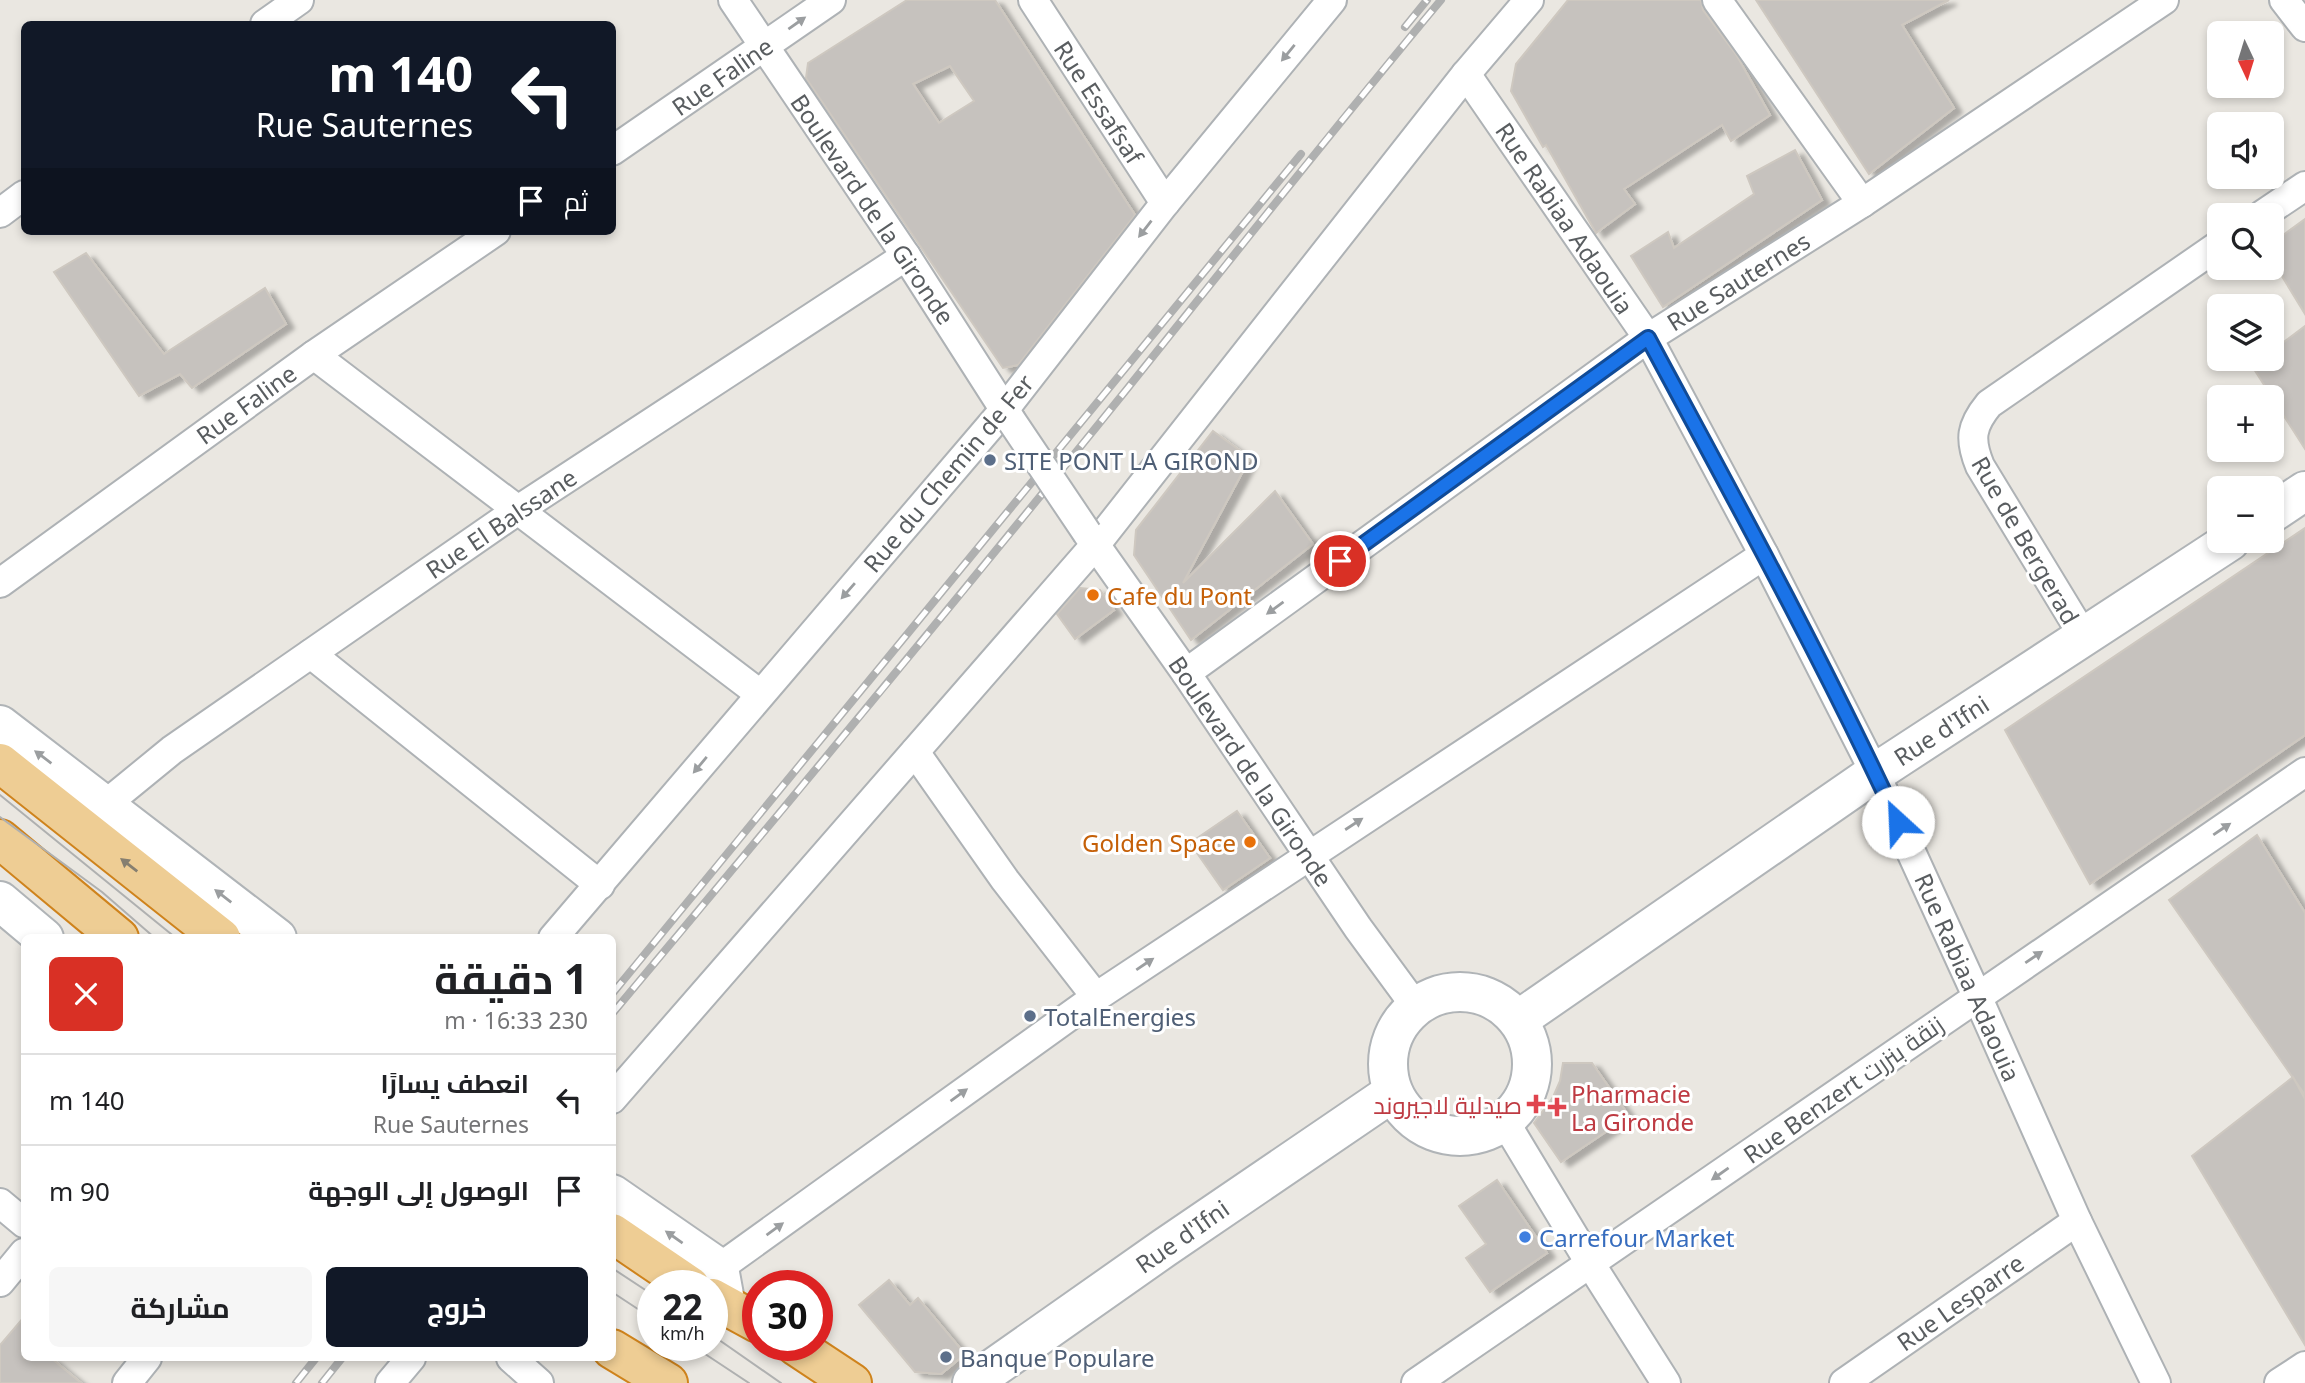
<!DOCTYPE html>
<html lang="ar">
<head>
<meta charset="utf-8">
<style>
	:root { --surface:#fff; --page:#f6f6f6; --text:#202124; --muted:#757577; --line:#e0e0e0; --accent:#111827 }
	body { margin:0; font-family:"Noto Sans",Cairo,sans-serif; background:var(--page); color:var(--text); direction:rtl; height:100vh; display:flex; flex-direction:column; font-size:26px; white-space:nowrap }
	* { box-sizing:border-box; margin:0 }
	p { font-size:23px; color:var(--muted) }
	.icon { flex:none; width:38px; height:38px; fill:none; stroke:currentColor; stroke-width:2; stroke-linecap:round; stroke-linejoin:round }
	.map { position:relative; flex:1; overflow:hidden; direction:ltr }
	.panel { position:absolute; left:21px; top:934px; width:595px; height:427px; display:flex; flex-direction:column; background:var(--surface); border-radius:10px; box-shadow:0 4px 10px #0003; direction:rtl }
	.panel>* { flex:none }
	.guide { position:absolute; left:21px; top:21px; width:595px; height:214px; border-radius:10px; box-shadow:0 4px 10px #0003; direction:rtl; background:#111827; color:#fff; overflow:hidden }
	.needle { width:46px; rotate:176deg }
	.fabs { position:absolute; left:2207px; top:21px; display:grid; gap:14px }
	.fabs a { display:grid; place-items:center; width:77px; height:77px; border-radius:10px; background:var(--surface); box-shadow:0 4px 10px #0003; font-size:35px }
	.speed { position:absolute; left:637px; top:1270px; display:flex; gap:14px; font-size:35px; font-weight:700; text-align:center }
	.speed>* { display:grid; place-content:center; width:91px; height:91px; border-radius:50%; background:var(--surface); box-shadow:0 4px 10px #0003; line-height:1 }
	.speed small { font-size:18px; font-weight:400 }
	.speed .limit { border:10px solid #d22; background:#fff; color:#111 }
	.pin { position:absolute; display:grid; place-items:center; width:60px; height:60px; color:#fff; margin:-30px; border:4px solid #fff; border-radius:50%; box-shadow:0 2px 7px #0007 }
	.me { position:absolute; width:77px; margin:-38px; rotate:335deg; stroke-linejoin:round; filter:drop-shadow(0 0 5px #0008) }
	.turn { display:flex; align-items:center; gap:24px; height:147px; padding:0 28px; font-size:32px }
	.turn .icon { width:91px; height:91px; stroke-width:2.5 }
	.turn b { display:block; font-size:49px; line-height:60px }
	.then { display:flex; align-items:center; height:66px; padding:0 28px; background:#0003; gap:14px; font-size:26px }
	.round { display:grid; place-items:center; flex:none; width:74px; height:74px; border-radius:10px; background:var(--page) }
	.summary { display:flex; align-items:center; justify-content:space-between; height:119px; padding:0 28px }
	h1 { font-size:42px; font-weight:700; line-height:52px }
	.primary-button { display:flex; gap:14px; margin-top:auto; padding:14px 28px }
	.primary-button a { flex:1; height:80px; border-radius:10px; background:var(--accent); color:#fff; font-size:28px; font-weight:700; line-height:80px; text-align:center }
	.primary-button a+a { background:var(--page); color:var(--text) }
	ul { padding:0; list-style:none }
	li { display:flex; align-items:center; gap:21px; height:91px; padding:0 28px; border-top:2px solid var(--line) }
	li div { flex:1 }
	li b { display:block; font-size:26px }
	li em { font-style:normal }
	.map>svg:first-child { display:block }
	.building { fill:#c6c2be; stroke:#cec8c0; stroke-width:2; fill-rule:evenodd; filter:url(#shadow) }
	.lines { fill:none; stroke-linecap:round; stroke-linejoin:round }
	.street-casing { stroke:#aeb2b5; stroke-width:32 }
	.secondary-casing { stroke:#b0b4b7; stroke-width:42 }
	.highway-casing { stroke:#cf831c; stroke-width:42 }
	.street { stroke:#fff; stroke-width:28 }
	.secondary { stroke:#fff; stroke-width:38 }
	.highway { stroke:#eecd94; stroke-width:38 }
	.tram { stroke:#afb0b0; stroke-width:2 }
	.rail-casing { stroke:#afb0b0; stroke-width:8 }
	.rail { stroke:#fff; stroke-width:5; stroke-dasharray:16; stroke-linecap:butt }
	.street-bridge-casing { stroke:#aeb2b5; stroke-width:32; stroke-linecap:butt }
	.street-bridge { stroke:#fff; stroke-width:28 }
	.oneway { fill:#9b9ea0 }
	.oneway2 { fill:#867f70 }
	.route-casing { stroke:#114b97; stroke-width:18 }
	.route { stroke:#1a73e8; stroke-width:12 }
	.service-dot { fill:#5c6f8a; stroke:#fff; stroke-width:2.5 }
	.food-dot { fill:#e8710a; stroke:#fff; stroke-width:2.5 }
	.health-dot { fill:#e0444e; stroke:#fff; stroke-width:2.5 }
	.shop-dot { fill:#3f7fe0; stroke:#fff; stroke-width:2.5 }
	.labels { text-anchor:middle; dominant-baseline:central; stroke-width:6; stroke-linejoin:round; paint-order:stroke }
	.street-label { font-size:24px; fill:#595d60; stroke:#fff }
	.service-label { font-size:24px; fill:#4e5e75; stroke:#fff; text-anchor:start }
	.food-label { font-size:24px; fill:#c56008; stroke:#fff; text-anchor:start }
	.health-label { font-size:24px; fill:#be3a42; stroke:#fff; text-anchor:start }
	.shop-label { font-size:24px; fill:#366cbe; stroke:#fff; text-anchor:start }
</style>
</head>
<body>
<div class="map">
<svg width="2305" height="1383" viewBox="0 0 2305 1383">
	<defs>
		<filter id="shadow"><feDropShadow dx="8" dy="4.5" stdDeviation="2" flood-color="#0004"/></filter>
	</defs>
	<rect width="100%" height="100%" fill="#eae7e1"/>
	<!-- building -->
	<g class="building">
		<path d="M907,0h88l140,215 -117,150 -15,3 -197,-290 2,-15zM950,66l24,35 -35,22 -26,-39z"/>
		<polygon points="1568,0 1701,0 1703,10 1737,56 1770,115 1731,141 1722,125 1624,189 1635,204 1596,233 1546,145 1543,147 1511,91 1516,64"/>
		<polygon points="1756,0 1949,0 1902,25 1954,108 1869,174"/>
		<polygon points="1795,150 1822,200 1663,307 1631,256 1668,232 1674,248 1754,194 1747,176"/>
		<polygon points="2305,219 2305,314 2272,260 2272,243"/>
		<polygon points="86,253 164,354 265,288 286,324 192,388 180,374 139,396 54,272"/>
		<polygon points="2305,326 2305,449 2252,366 2262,359 2272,359 2272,351"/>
		<polygon points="1213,431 1250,458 1183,583 1275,491 1313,544 1191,640 1134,555 1136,530"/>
		<polygon points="2305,528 2305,735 2090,884 2005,730"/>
		<polygon points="1080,588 1100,590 1114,610 1075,639 1057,614"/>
		<polygon points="1237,811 1270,858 1223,890 1190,843"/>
		<polygon points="2257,835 2305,913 2305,1095 2169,900"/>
		<polygon points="1563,1063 1592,1063 1629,1116 1561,1162 1534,1123 1553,1097 1560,1081"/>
		<polygon points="2293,1077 2305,1099 2305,1345 2192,1156"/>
		<polygon points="1497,1180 1547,1253 1490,1292 1466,1258 1486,1244 1459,1206"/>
		<polygon points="889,1280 910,1305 918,1298 965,1354 941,1374 915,1372 859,1305"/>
		<polygon points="24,1317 24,1358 51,1358 81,1383 0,1383 0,1345"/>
	</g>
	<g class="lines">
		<defs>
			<g id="street">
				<polyline points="733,0 906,256 1011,420"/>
				<polyline points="1033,0 1165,203"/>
				<polyline points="1717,0 1862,203"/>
				<polyline points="2284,0 2305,27"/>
				<polyline points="265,24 299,0"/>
				<polyline points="1466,74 1648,338 1764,555 1875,773 1977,996 2077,1221 2156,1383"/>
				<polyline points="612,151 831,0"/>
				<polyline points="0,213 24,195"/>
				<polyline points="2262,215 2305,186"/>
				<polyline points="314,355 760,694"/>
				<polyline points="1087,533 1186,673 1358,928 1416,1007"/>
				<polyline points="0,583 314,355 496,231"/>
				<path d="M2084,637l-104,-171c-11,-27 -9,-40 9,-62l230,-159"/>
				<polyline points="311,654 600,885"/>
				<polyline points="1186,673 1648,338 1862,203 2164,0"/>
				<polyline points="915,752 1005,880 1096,997"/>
				<polyline points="106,804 172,750 518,510 906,256"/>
				<polyline points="553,938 1004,410 1165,203 1332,0"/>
				<polyline points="612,1099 1096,544 1466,74 1529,0"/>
				<polyline points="1505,1122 1590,1263 1666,1383"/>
				<polyline points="0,1203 24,1223"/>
				<polyline points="719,1268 1096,997 1764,555"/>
				<polyline points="0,1282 24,1253"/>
				<polyline points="511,1358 539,1383"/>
				<polyline points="127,1383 147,1358"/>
				<polyline points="390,1383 411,1358"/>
				<polyline points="1416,1383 2305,772"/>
				<polyline points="1844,1383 2077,1221"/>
				<polyline points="2279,1383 2305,1366"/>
			</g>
			<g id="secondary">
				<polyline points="2272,513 2305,491"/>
				<polyline points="0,725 277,938"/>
				<polyline points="0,901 44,938"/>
				<circle cx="1460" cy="1064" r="72"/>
				<polyline points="1518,1020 1875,773 2230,541"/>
				<polyline points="612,1194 719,1268 726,1306"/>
				<polyline points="972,1383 1164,1248 1393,1092"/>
			</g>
			<g id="highway">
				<polyline points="0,763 221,938"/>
				<polyline points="0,839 119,938"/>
				<polyline points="612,1233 690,1286"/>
				<polyline points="712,1298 758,1323"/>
				<polyline points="796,1346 852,1383"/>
				<polyline points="612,1349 668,1383"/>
			</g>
		</defs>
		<!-- street casing -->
		<use href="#street" class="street-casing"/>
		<!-- secondary casing -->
		<use href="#secondary" class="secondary-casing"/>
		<!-- highway casing -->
		<use href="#highway" class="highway-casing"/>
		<!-- street -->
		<use href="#street" class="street"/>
		<!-- secondary -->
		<use href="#secondary" class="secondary"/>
		<!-- highway -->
		<use href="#highway" class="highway"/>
		<!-- tram -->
		<g class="tram">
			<polyline points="0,795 176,938"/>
			<polyline points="0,817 102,892 155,938"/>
			<polyline points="612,1268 653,1295"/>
			<polyline points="612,1292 653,1319"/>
			<polyline points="712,1335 781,1383"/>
			<polyline points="693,1346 749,1383"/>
		</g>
		<defs>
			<g id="rail">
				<polyline points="1405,27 1427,0"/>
				<polyline points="612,994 1301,154"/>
				<path d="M612,1014c173,-207 346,-415 515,-625 104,-130 207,-261 314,-389"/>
				<polyline points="296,1383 316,1358"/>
				<polyline points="322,1383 342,1358"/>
			</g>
		</defs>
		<!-- rail casing -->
		<use href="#rail" class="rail-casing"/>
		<!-- rail -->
		<use href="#rail" class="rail"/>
		<defs>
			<polyline id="street-bridge" points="1011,420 1087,533"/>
		</defs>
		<!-- street-bridge casing -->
		<use href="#street-bridge" class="street-bridge-casing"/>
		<!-- street-bridge -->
		<use href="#street-bridge" class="street-bridge"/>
	</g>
	<!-- one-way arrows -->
	<defs><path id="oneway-solid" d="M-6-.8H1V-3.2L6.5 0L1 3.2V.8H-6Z" transform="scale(1.75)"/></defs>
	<g class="oneway">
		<use href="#oneway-solid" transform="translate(797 23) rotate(-35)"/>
		<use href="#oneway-solid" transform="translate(1288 53) rotate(129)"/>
		<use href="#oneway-solid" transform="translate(1145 229) rotate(128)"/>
		<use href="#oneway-solid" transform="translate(848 591) rotate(131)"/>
		<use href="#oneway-solid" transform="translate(1275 608) rotate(144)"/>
		<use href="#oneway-solid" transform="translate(43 757) rotate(-143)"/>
		<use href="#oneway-solid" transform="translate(700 765) rotate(130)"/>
		<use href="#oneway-solid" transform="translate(1354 824) rotate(-33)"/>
		<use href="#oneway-solid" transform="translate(2222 829) rotate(-34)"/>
		<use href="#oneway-solid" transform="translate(223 896) rotate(-142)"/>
		<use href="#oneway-solid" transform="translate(2034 957) rotate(-34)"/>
		<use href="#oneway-solid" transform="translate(1145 964) rotate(-34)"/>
		<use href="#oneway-solid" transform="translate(959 1095) rotate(-36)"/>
		<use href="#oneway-solid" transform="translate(1720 1174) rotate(145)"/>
		<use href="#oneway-solid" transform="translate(775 1229) rotate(-36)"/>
		<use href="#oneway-solid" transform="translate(674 1237) rotate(-145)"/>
	</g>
	<use class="oneway2" href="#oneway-solid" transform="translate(129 865) rotate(-142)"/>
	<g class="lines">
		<defs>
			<path id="route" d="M1340,561l308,-223c86,160 174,320 250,484"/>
		</defs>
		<!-- route casing -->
		<use href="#route" class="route-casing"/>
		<!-- route -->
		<use href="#route" class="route"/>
	</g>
	<!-- markers -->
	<g class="service-dot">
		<circle cx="990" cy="460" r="7"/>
		<circle cx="1030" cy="1016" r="7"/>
		<circle cx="946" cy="1357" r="7"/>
	</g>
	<g class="food-dot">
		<circle cx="1093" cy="595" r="7"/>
		<circle cx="1250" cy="842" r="7"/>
	</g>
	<g class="health-dot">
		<path d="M1532.5 1093.5h7v7h7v7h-7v7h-7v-7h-7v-7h7z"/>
		<path d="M1553.5 1096.5h7v7h7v7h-7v7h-7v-7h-7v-7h7z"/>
	</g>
	<circle class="shop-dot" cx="1525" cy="1237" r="7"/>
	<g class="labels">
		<!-- street labels -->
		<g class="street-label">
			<text transform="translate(722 76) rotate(-35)">Rue Faline</text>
			<text transform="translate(1099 102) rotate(57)">Rue Essafsaf</text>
			<text transform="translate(873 209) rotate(56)">Boulevard de la Gironde</text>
			<text transform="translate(1565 218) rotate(56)">Rue Rabiaa Adaouia</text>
			<text transform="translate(1738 281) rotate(-32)">Rue Sauternes</text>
			<text transform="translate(246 404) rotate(-36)">Rue Faline</text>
			<text transform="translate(948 473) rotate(-50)">Rue du Chemin de Fer</text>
			<text transform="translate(501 523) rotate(-34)">Rue El Balssane</text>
			<text transform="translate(2026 540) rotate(60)">Rue de Bergerad</text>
			<text transform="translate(1941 730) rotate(-33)">Rue d'Ifni</text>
			<text transform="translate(1251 771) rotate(56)">Boulevard de la Gironde</text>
			<text transform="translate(1968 977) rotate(66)">Rue Rabiaa Adaouia</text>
			<text transform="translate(1843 1089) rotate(-35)">Rue Benzert زنقة بنزرت</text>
			<text transform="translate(1182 1236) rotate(-35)">Rue d'Ifni</text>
			<text transform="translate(1960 1302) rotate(-35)">Rue Lesparre</text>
		</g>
		<!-- service labels -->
		<g class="service-label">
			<text x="1004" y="460">SITE PONT LA GIROND</text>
			<text x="1044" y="1016">TotalEnergies</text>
			<text x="960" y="1357">Banque Populare</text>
		</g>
		<!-- food labels -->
		<g class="food-label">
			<text x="1107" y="595">Cafe du Pont</text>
			<text x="1236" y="842" text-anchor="end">Golden Space</text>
		</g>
		<!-- health labels -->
		<g class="health-label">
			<text x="1571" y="1093">Pharmacie<tspan x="1571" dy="28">La Gironde</tspan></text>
			<text x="1522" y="1104" text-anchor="end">صيدلية لاجيروند</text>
		</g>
		<!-- shop labels -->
		<g class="shop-label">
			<text x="1539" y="1237">Carrefour Market</text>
		</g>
	</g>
</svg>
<div class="fabs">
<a><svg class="needle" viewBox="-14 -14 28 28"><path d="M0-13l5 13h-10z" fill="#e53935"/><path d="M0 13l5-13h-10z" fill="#757577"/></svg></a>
<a><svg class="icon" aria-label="sound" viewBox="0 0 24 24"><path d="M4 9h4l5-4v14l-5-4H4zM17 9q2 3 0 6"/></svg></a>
<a><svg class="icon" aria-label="search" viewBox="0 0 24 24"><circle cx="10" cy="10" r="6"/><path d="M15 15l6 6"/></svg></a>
<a><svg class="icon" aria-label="layers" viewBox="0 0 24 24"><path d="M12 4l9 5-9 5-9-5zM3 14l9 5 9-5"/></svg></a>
<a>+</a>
<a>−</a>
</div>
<div class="speed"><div>22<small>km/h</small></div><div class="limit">30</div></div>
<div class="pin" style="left:1340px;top:561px;background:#d93025"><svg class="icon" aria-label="arrive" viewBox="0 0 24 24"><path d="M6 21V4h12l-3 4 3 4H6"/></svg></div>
<svg class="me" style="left:1898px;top:822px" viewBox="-20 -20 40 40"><circle r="19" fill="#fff"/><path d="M0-13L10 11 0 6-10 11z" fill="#1a73e8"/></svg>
<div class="guide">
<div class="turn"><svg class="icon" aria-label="left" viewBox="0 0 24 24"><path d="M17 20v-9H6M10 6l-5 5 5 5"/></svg><div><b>140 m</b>Rue Sauternes</div></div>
<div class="then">ثم<svg class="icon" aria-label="arrive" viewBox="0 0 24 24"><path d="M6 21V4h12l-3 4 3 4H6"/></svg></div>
</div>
<section class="panel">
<div class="summary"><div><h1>1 دقيقة</h1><p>230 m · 16:33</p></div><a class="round" style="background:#d93025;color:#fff"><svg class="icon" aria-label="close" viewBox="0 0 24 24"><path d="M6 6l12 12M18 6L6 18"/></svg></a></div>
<ul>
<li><svg class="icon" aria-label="left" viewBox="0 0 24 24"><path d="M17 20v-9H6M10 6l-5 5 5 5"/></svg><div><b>انعطف يسارًا</b><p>Rue Sauternes</p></div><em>140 m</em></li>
<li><svg class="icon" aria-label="arrive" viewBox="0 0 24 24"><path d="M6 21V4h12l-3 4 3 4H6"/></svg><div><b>الوصول إلى الوجهة</b></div><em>90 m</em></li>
</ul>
<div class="primary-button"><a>خروج</a><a>مشاركة</a></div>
</section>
</div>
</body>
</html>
